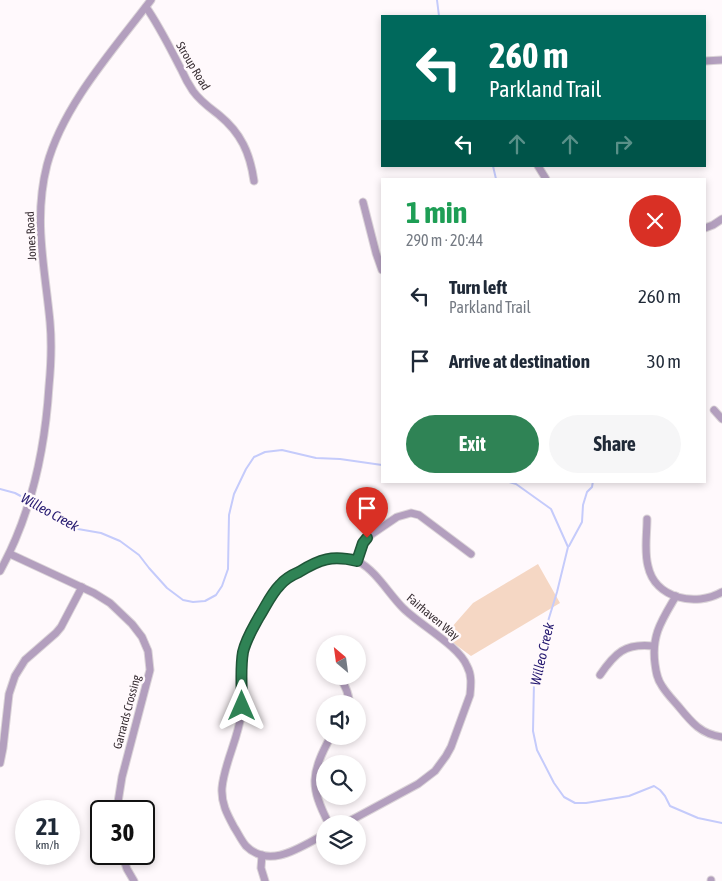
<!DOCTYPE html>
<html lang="en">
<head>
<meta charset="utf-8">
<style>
	:root { --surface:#fff; --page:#f6f6f7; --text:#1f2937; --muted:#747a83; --accent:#2f8355 }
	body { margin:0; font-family:"Asap Condensed",sans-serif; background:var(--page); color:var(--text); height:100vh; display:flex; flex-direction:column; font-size:19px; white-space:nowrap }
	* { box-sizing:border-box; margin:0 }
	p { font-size:16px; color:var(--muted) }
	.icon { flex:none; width:28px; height:28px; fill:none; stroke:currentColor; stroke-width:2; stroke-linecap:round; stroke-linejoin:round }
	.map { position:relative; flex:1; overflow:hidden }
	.drawer { position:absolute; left:381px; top:178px; width:325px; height:305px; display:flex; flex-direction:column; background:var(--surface); border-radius:0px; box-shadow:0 2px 8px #0003 }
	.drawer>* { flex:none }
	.top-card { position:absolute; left:381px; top:15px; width:325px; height:152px; border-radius:0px; box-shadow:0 2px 8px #0003; background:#00695c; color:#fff; overflow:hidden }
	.needle { width:32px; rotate:331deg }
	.tools { position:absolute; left:316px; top:635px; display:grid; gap:10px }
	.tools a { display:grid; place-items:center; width:50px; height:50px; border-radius:50%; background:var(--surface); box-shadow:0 2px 8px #0003; font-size:25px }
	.speed { position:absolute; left:15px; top:800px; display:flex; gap:10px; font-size:25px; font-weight:700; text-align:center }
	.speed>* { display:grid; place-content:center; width:65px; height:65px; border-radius:50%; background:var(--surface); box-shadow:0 2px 8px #0003; line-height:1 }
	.speed small { font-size:12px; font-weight:400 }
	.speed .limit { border:2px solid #111; border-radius:8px; background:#fff; color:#111 }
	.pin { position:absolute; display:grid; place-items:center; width:42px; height:42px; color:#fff; margin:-51px -21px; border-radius:50% 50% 50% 0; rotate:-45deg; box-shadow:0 0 5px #0007 }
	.pin .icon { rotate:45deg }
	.me { position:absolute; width:55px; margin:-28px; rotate:0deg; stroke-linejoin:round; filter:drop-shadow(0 0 4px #0008) }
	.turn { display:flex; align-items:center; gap:18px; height:105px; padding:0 25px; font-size:22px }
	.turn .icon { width:65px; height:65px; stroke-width:2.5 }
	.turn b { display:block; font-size:35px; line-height:42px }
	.lanes { display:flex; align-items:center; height:48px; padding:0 25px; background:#0003; justify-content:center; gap:25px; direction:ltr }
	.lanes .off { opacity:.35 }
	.round { display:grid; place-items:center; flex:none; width:52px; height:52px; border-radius:26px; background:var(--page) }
	.summary { display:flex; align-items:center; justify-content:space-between; height:85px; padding:0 25px }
	h1 { font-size:30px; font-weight:700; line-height:38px; color:#1e9e55 }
	.cta { display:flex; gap:10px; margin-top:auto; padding:10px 25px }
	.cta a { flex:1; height:58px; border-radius:30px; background:var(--accent); color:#fff; font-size:20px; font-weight:700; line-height:58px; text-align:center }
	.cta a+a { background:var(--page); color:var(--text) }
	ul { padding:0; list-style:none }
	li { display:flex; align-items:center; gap:15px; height:65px; padding:0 25px }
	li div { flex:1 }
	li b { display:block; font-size:19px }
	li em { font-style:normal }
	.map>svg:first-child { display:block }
	.green { fill:#f5d7c4 }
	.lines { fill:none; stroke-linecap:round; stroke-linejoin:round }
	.stream { stroke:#c5cbfb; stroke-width:2 }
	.minor-casing { stroke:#dbd4d8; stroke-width:9 }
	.minor { stroke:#b39fbe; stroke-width:7 }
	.route-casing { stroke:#1f5537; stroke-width:12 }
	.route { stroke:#2f8355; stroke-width:9 }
	.labels { text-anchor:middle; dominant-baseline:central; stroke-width:5; stroke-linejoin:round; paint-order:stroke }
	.street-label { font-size:12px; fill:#372d32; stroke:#fff9fc }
	.water-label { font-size:14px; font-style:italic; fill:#23176f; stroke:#fff9fc }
</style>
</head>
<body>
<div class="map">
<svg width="722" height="881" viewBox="0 0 722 881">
	<rect width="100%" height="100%" fill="#fff9fc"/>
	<!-- green -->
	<polygon class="green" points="538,564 560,603 471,656 444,636 473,603"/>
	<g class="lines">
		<!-- stream -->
		<g class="stream">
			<polyline points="437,0 439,16"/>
			<polyline points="493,166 496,179"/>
			<polyline points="506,481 516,484 551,509 568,547 557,592 545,631 534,682 533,731 537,750 554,783 564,797 575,803 586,803 629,796 654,786 660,790 665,796 670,806 698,818 722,823"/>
			<polyline points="0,489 15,493 28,500"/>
			<polyline points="32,502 64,518 78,529 101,533 120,541 139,555 149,568 167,588 183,600 193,602 205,601 216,595 222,586 228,569 229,515 234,494 246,469 254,457 265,452 282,450 316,458 340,459 382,465"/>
			<polyline points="569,546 582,522 583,505 587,492 592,487 593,481"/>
		</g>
		<defs>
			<g id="minor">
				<path d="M146,7c14,20 25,43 36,64 3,7 7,14 11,20 7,10 17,17 26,24 22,18 31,38 35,66"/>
				<polyline points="705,61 722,60"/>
				<polyline points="538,166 546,179"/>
				<polyline points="363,202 376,253 382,270"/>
				<polyline points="705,228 713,225 722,219"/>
				<polyline points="714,410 722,419"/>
				<path d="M647,519c0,15 -3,32 1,47 7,33 48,41 74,26"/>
				<polyline points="10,554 94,593 110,603 132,624 142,637 148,651 150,670 122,777 118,802"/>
				<polyline points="357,561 363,543 372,534 397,517 411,513 419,515 471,554"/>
				<path d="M0,571c31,-56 45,-121 49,-185 2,-21 3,-42 1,-64 -5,-54 -17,-102 -3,-157 16,-60 67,-116 104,-165"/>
				<path d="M676,596c-14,24 -25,39 -21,68 1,8 2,15 7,22 5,8 11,14 17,21 13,16 22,27 43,30"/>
				<path d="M600,675c15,-22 25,-32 53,-29"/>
				<path d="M339,676c6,9 11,18 10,28"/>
				<polyline points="0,763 3,748 9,694 15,676 25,660 56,633 61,627 82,587"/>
				<path d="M329,824c-20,-38 -18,-51 2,-88"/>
				<path d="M325,834c-23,12 -55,36 -79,12 -5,-6 -8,-13 -12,-19 -7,-13 -13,-24 -12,-39 2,-24 16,-49 19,-73 2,-21 -2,-44 2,-64 4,-16 26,-55 37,-66 5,-6 12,-9 18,-13 18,-11 40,-21 61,-10 17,9 30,32 44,46 17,17 56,38 64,58 5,9 4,19 3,29l-19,52 -5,9 -11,15 -17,13 -74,40"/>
				<polyline points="122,854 127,869 134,881"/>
				<polyline points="262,855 261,868 265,881"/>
				<polyline points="711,881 711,880"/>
			</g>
		</defs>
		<!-- minor casing -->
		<use href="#minor" class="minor-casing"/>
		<!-- minor -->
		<use href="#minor" class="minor"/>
	</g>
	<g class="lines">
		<defs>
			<path id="route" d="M242,706c0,-18 -2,-37 1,-54 3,-13 10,-24 16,-35 7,-11 12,-23 21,-32 5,-6 12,-10 19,-13 21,-13 33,-17 58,-11l6,-18 4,-5"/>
		</defs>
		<!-- route casing -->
		<use href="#route" class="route-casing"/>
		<!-- route -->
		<use href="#route" class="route"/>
	</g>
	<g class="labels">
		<!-- street labels -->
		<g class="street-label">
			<text transform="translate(193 66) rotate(59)">Stroup Road</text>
			<text transform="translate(31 236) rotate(-93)">Jones Road</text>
			<text transform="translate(433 617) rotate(40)">Fairhaven Way</text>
			<text transform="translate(127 712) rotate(-75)">Garrards Crossing</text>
		</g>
		<!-- water labels -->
		<g class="water-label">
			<text transform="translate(50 512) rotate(29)">Willeo Creek</text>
			<text transform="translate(542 654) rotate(-77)">Willeo Creek</text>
		</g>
	</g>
</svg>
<div class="tools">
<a><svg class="needle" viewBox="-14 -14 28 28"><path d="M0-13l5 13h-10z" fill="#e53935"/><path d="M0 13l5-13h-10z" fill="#747a83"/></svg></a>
<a><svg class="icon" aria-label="sound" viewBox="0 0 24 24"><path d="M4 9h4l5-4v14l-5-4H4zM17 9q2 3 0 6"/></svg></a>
<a><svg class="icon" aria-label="search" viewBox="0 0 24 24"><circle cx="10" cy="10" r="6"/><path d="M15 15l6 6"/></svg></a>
<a><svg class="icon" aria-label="layers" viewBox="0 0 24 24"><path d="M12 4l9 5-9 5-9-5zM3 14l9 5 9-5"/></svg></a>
</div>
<div class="speed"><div>21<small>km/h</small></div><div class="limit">30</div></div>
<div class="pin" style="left:367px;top:538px;background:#d93025"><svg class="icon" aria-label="arrive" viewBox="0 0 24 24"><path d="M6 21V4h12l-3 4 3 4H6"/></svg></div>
<svg class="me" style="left:242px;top:706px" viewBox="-20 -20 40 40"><path d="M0-17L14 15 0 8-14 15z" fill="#2f8355" stroke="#fff" stroke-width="4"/></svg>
<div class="top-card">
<div class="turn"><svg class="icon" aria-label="left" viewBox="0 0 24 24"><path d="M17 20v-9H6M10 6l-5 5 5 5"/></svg><div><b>260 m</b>Parkland Trail</div></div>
<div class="lanes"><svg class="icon" aria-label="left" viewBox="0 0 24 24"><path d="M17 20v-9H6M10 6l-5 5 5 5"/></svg><svg class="icon off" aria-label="ahead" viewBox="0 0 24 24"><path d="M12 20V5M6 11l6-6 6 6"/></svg><svg class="icon off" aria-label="ahead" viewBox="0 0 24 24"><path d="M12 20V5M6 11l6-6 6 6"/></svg><svg class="icon off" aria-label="right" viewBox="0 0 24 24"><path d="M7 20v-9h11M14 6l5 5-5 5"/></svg></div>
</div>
<section class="drawer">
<div class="summary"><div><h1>1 min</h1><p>290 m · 20:44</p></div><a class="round" style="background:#d93025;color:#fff"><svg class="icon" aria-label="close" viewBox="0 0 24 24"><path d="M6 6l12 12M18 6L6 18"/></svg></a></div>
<ul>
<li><svg class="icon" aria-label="left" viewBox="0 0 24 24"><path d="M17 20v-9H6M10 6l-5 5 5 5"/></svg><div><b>Turn left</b><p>Parkland Trail</p></div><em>260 m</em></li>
<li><svg class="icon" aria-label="arrive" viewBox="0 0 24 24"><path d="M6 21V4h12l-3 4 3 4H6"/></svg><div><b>Arrive at destination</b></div><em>30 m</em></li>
</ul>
<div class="cta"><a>Exit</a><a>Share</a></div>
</section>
</div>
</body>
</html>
